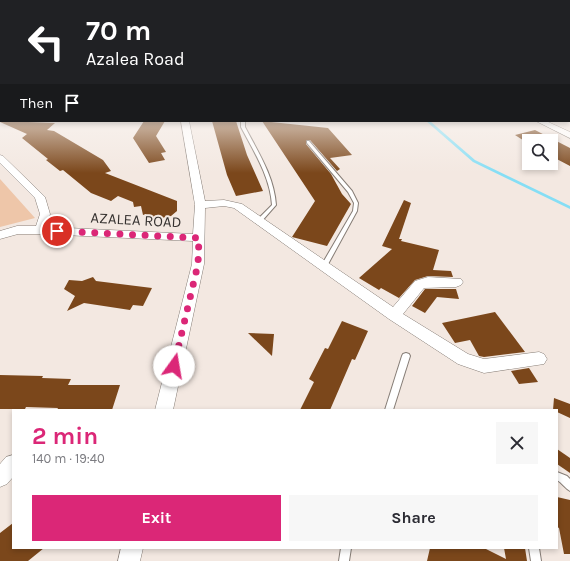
<!DOCTYPE html>
<html lang="en">
<head>
<meta charset="utf-8">
<style>
	:root { --surface:#fff; --page:#f7f7f7; --text:#2b2b33; --muted:#7c7c81; --accent:#db2777 }
	body { margin:0; font-family:Karla,sans-serif; background:var(--page); color:var(--text); height:100vh; display:flex; flex-direction:column; font-size:15px; white-space:nowrap }
	* { box-sizing:border-box; margin:0 }
	p { font-size:13px; color:var(--muted) }
	.icon { flex:none; width:22px; height:22px; fill:none; stroke:currentColor; stroke-width:2; stroke-linecap:round; stroke-linejoin:round }
	.map { position:relative; flex:1; overflow:hidden }
	.sheet { position:absolute; left:12px; top:409px; width:546px; height:140px; display:flex; flex-direction:column; background:var(--surface); border-radius:0px; box-shadow:0 2px 6px #0003 }
	.sheet>* { flex:none }
	.guide { position:absolute; left:0px; top:0px; width:570px; height:122px; box-shadow:0 2px 6px #0003; background:#202124; color:#fff; overflow:hidden }
	.fabs { position:absolute; left:522px; top:134px; display:grid; gap:8px }
	.fabs a { display:grid; place-items:center; width:36px; height:36px; border-radius:0px; background:var(--surface); box-shadow:0 2px 6px #0003; font-size:20px }
	.pin { position:absolute; display:grid; place-items:center; width:34px; height:34px; color:#fff; margin:-17px; border:2px solid #fff; border-radius:50%; box-shadow:0 1px 4px #0007 }
	.me { position:absolute; width:44px; margin:-22px; rotate:13deg; stroke-linejoin:round; filter:drop-shadow(0 0 3px #0008) }
	.turn { display:flex; align-items:center; gap:14px; height:84px; padding:0 20px; font-size:18px }
	.turn .icon { width:52px; height:52px; stroke-width:2.5 }
	.turn b { display:block; font-size:28px; line-height:34px }
	.then { display:flex; align-items:center; height:38px; padding:0 20px; background:#0003; gap:8px; font-size:15px }
	.round { display:grid; place-items:center; flex:none; width:42px; height:42px; border-radius:0px; background:var(--page) }
	.headline { display:flex; align-items:center; justify-content:space-between; height:68px; padding:0 20px }
	h1 { font-size:24px; font-weight:700; line-height:30px; color:var(--accent) }
	.primary-button { display:flex; gap:8px; margin-top:auto; padding:8px 20px }
	.primary-button a { flex:1; height:46px; border-radius:0px; background:var(--accent); color:#fff; font-size:16px; font-weight:700; line-height:46px; text-align:center }
	.primary-button a+a { background:var(--page); color:var(--text) }
	.map>svg:first-child { display:block }
	.green { fill:#eec6a9 }
	.lines { fill:none; stroke-linecap:round; stroke-linejoin:round }
	.stream { fill:#85def5; fill-rule:evenodd }
	.building { fill:#7b471b }
	.service-casing { stroke:#867d76; stroke-width:2 }
	.minor-casing { stroke:#867d76; stroke-width:1 }
	.service { fill:#fff; fill-rule:evenodd }
	.minor { fill:#fff; fill-rule:evenodd }
	.route { stroke:#db2777; stroke-width:7; stroke-dasharray:0 12.6 }
	.labels { text-anchor:middle; dominant-baseline:central; stroke-width:4; stroke-linejoin:round; paint-order:stroke }
	.street-label { font-size:15px; fill:#363230; stroke:#f3e8e1 }
</style>
</head>
<body>
<div class="map">
<svg width="570" height="561" viewBox="0 0 570 561">
	<rect width="100%" height="100%" fill="#f3e8e1"/>
	<!-- green -->
	<polygon class="green" points="0,179 35,218 0,227"/>
	<g class="lines">
		<!-- stream -->
		<polygon class="stream" points="426,121 430,121 475,160 570,206 570,209 473,162"/>
	</g>
	<!-- building -->
	<g class="building">
		<polygon points="0,119 1,121 55,123 47,130 54,131 103,160 111,171 105,173 177,201 177,211 171,216 148,221 146,214 143,215 141,206 134,207 133,202 118,196 111,201 91,193 63,170 60,171 46,160 48,159 22,138 27,134 0,122"/>
		<polygon points="144,121 165,121 156,136 166,152 161,153 165,160 149,163 133,138"/>
		<polygon points="212,121 236,121 247,155 263,191 236,196 227,175"/>
		<polygon points="262,121 328,128 352,155 330,158 340,169 337,171 310,140 306,141 306,144 331,174 342,194 351,204 327,246 292,237 315,201"/>
		<polygon points="535,130 570,148 570,166 551,156 551,141 529,141 529,144 515,135"/>
		<polygon points="404,200 411,203 399,239 402,239 401,241 439,250 433,270 451,271 453,277 428,276 415,280 399,298 381,288 379,290 359,278 392,249 382,246"/>
		<polygon points="93,277 96,281 152,288 143,306 133,305 130,310 84,303 67,311 75,296 64,289 69,280 82,281"/>
		<polygon points="425,289 456,289 459,299 437,297 425,313 412,306"/>
		<polygon points="495,312 525,352 484,357 479,356 470,340 455,343 442,323"/>
		<polygon points="342,321 368,331 355,360 352,359 330,410 300,410 314,382 309,379 325,348 328,349"/>
		<polygon points="248,333 274,334 272,356"/>
		<polygon points="529,368 538,382 519,384 511,371"/>
		<polygon points="0,375 43,376 42,378 71,379 68,385 120,385 112,410 57,410 58,408 26,407 25,409 0,409"/>
		<polygon points="554,398 570,404 570,418 557,412 557,410 553,410"/>
		<polygon points="557,449 570,458 570,473 557,464"/>
		<polygon points="557,497 570,500 570,554 564,554 559,528 557,527"/>
		<polygon points="13,523 13,548 44,548 28,561 0,561 0,533"/>
		<polygon points="430,548 484,548 506,559 504,548 525,548 527,561 427,561"/>
	</g>
	<g class="lines">
		<defs>
			<g id="service">
				<path d="M241,121h4v6c13,25 29,49 31,78l-15,17h-4v-2l15,-15c-2,-29 -18,-53 -31,-78z"/>
				<polygon points="307,141 309,141 352,191 358,203 357,211 327,266 324,268 321,266 353,211 354,203 348,192 307,143"/>
				<polygon points="406,353 409,354 410,356 393,410 385,410 402,356 403,354"/>
				<path d="M557,472l10,4 3,3v12c-5,-3 -8,-8 -13,-11z"/>
				<polygon points="341,548 351,548 349,561 339,561"/>
				<polygon points="529,548 539,548 541,561 531,561"/>
			</g>
			<g id="minor">
				<polygon points="181,121 189,121 205,201 224,200 242,204 393,307 415,281 428,277 461,279 463,282 461,285 456,287 424,288 403,314 468,354 484,359 539,352 544,354 547,359 544,364 484,373 458,364 389,319 234,208 224,206 205,208 204,264 173,410 155,410 192,264 193,241 41,234 18,234 0,239 0,231 17,226 36,226 40,214 35,198 0,163 0,155 3,156 45,197 50,214 47,227 193,234 195,205"/>
				<polygon points="536,121 546,121 570,132 570,138"/>
				<polygon points="13,455 13,477 7,484 0,487 0,464 6,457"/>
				<polygon points="121,548 143,548 140,561 118,561"/>
			</g>
		</defs>
		<!-- service casing -->
		<use href="#service" class="service-casing"/>
		<!-- minor casing -->
		<use href="#minor" class="minor-casing"/>
		<!-- service -->
		<use href="#service" class="service"/>
		<!-- minor -->
		<use href="#minor" class="minor"/>
	</g>
	<!-- sky -->
	<linearGradient id="sky" x2="0" y2="1"><stop stop-color="#80c5ed"/><stop offset="0.54" stop-color="#faf5f2"/><stop offset="1" stop-color="#faf5f2" stop-opacity="0"/></linearGradient>
	<rect width="570" height="173" fill="url(#sky)"/>
	<g class="lines">
		<!-- route -->
		<polyline class="route" points="57,231 199,238 198,264 174,366"/>
	</g>
	<g class="labels">
		<!-- street labels -->
		<g class="street-label">
			<text transform="translate(136 220) rotate(3)">AZALEA ROAD</text>
		</g>
	</g>
</svg>
<div class="fabs">
<a><svg class="icon" aria-label="search" viewBox="0 0 24 24"><circle cx="10" cy="10" r="6"/><path d="M15 15l6 6"/></svg></a>
</div>
<div class="pin" style="left:57px;top:231px;background:#d93025"><svg class="icon" aria-label="arrive" viewBox="0 0 24 24"><path d="M6 21V4h12l-3 4 3 4H6"/></svg></div>
<svg class="me" style="left:174px;top:366px" viewBox="-20 -20 40 40"><circle r="19" fill="#fff"/><path d="M0-13L10 11 0 6-10 11z" fill="#db2777"/></svg>
<div class="guide">
<div class="turn"><svg class="icon" aria-label="left" viewBox="0 0 24 24"><path d="M17 20v-9H6M10 6l-5 5 5 5"/></svg><div><b>70 m</b>Azalea Road</div></div>
<div class="then">Then<svg class="icon" aria-label="arrive" viewBox="0 0 24 24"><path d="M6 21V4h12l-3 4 3 4H6"/></svg></div>
</div>
<section class="sheet">
<div class="headline"><div><h1>2 min</h1><p>140 m · 19:40</p></div><a class="round"><svg class="icon" aria-label="close" viewBox="0 0 24 24"><path d="M6 6l12 12M18 6L6 18"/></svg></a></div>
<div class="primary-button"><a>Exit</a><a>Share</a></div>
</section>
</div>
</body>
</html>
